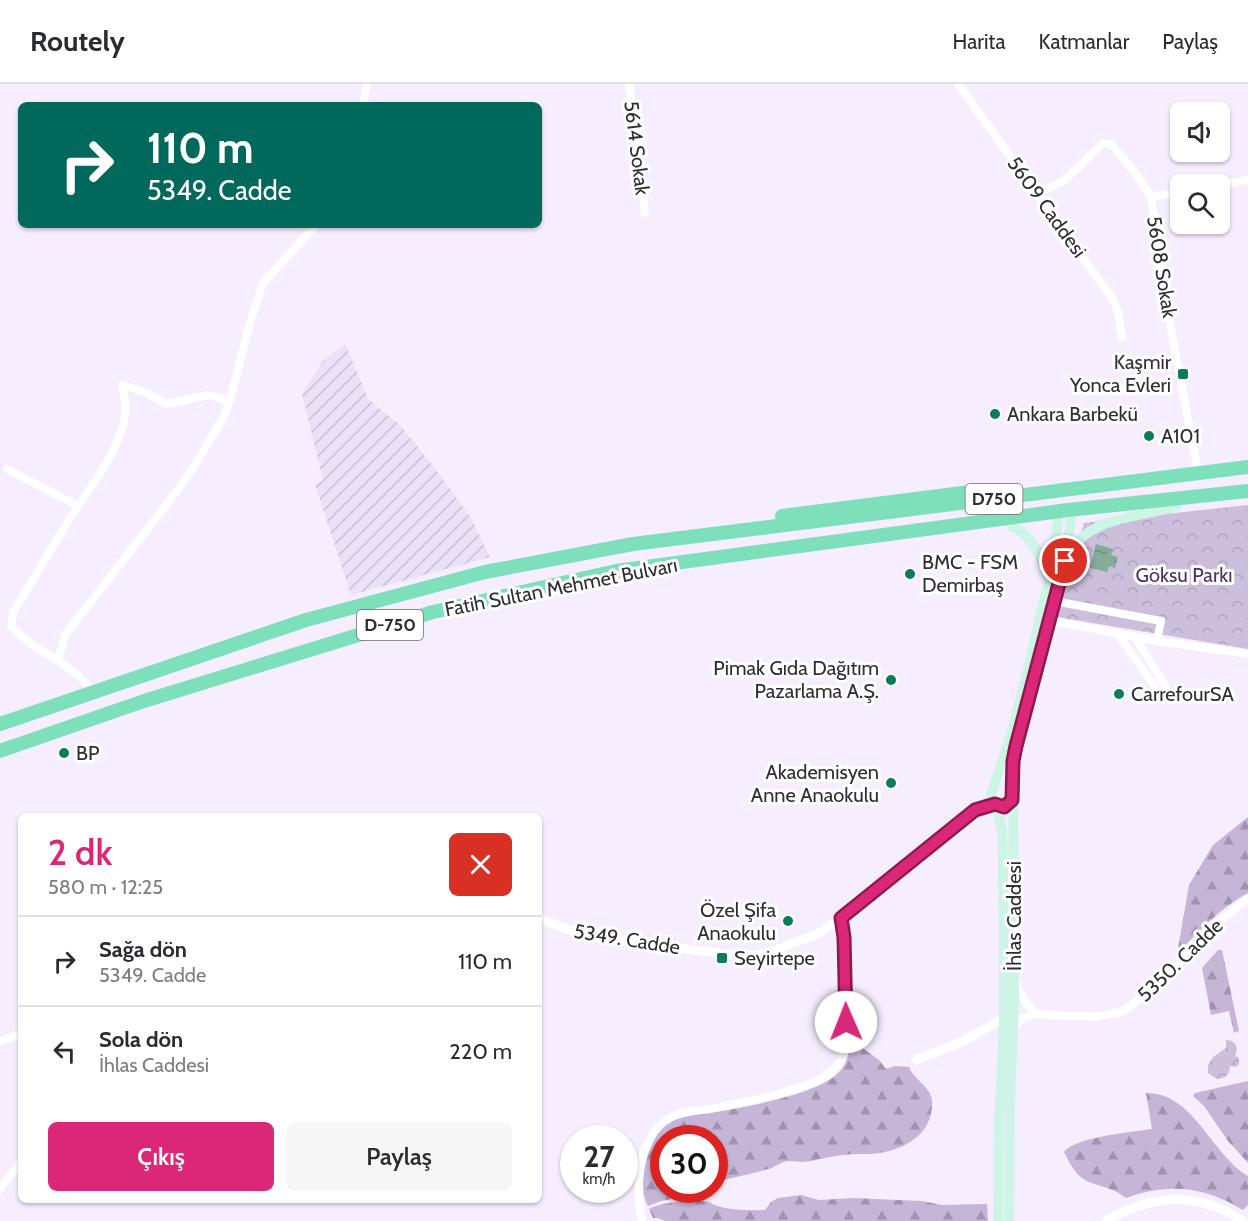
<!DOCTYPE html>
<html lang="tr">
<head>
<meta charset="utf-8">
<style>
	:root { --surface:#fff; --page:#f7f7f7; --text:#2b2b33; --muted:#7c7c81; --line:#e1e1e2; --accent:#db2777 }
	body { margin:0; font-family:Cabin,sans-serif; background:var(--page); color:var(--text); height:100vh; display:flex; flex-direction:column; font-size:22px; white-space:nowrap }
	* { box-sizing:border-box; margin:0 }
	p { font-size:20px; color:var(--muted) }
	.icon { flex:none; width:33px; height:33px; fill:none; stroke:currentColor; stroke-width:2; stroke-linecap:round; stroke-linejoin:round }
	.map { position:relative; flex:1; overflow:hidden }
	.details { position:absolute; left:18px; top:729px; width:524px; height:390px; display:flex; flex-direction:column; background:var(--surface); border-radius:9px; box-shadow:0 2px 4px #0004 }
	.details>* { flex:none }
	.banner { position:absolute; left:18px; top:18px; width:524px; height:126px; border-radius:9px; box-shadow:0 2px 4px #0004; background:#00695c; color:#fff; overflow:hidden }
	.controls { position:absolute; left:1170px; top:18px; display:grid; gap:12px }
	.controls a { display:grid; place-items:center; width:60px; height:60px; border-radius:9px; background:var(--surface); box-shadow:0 2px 4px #0004; font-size:30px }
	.speed { position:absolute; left:560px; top:1041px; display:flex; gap:12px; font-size:30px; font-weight:700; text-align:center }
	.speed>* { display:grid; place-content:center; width:78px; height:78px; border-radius:50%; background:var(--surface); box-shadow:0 2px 4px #0004; line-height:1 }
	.speed small { font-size:15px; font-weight:400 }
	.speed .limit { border:9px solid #d22; background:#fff; color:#111 }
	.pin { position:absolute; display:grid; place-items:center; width:51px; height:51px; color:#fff; margin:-26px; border:3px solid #fff; border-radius:50%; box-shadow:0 2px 6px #0007 }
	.me { position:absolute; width:66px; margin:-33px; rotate:359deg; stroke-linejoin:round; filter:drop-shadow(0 0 4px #0008) }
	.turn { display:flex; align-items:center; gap:21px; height:126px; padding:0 30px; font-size:27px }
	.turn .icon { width:78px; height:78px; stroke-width:2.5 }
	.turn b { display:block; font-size:42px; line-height:51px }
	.round { display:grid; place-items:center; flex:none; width:63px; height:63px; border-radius:9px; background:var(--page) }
	.summary { display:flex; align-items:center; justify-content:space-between; height:102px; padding:0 30px }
	h1 { font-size:36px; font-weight:600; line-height:45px; color:var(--accent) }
	.button { display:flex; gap:12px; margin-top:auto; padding:12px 30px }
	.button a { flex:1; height:69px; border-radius:9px; background:var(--accent); color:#fff; font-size:24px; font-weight:600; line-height:69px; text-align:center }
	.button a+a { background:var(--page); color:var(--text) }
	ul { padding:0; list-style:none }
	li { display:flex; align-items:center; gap:18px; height:90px; padding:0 30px; border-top:2px solid var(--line) }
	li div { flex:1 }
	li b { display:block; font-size:22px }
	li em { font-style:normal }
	header { display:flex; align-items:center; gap:36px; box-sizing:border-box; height:84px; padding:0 30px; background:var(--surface); border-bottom:2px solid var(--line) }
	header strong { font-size:28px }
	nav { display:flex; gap:33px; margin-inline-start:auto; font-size:21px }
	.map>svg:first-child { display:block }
	.industrial { fill:url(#industrial-furrows) }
	.forest { fill:url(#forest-firs) }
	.park { fill:url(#park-crowns) }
	.water { fill:url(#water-ripples) }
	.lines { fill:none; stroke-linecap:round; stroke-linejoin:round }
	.minor { stroke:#fff; stroke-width:8 }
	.tertiary { stroke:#fff; stroke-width:9 }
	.secondary { stroke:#cef4e5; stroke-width:10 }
	.trunk { stroke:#7ee0ba; stroke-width:14 }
	.route-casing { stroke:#8e194d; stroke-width:15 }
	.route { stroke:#db2777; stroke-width:10 }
	.poi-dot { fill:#097c59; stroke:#fff; stroke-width:2 }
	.labels { text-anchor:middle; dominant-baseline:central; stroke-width:6; stroke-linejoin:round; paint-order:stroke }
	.shield { fill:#fff; stroke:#6e6c70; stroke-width:1.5 }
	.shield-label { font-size:18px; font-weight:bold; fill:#302d33 }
	.street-label { font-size:20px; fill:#302d33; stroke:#fff }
	.poi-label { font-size:20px; fill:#302d33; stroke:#fff; text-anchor:start }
	.park-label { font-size:20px; fill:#4a3461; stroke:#fff }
</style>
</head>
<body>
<header>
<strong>Routely</strong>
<nav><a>Harita</a><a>Katmanlar</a><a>Paylaş</a></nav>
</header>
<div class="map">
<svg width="1248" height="1137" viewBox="0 0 1248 1137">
	<defs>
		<pattern id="industrial-furrows" width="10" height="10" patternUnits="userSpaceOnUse" patternTransform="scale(1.5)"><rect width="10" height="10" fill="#eae0f7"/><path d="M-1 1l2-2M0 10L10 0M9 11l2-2" fill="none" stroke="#c9c0d4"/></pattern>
		<pattern id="forest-firs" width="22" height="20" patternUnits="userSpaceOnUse" patternTransform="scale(1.5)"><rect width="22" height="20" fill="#c5b6d8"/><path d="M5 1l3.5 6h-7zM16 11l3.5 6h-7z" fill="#a094b0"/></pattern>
		<pattern id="park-crowns" width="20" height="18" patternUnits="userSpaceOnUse" patternTransform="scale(1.5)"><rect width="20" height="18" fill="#ccbfdc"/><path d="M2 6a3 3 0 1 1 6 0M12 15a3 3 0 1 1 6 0" fill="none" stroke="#b0a4bd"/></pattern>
		<pattern id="water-ripples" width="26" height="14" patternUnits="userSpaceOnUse" patternTransform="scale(1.5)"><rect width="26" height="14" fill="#85ab99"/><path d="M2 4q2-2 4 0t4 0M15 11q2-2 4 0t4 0" fill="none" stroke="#6d8c7d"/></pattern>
	</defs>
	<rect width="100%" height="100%" fill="#f6eeff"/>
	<!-- industrial -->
	<polygon class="industrial" points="345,260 368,314 374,320 399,340 434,383 471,434 490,473 351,511 315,400 323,396 302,310 322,278"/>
	<!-- forest -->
	<g class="forest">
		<path d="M1248,733v76c-28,15 -50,39 -71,61l12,-69 24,-40z"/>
		<polygon points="1218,866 1222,866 1239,947 1234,949 1229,927 1211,931 1202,884"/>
		<path d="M852,933l3,1 9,31 15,11 7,9 9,-3 14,1c5,13 21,19 23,33 2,32 -24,48 -52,53 -12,2 -25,0 -37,2 -14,1 -27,6 -41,7 -5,0 -13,-2 -18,0 -5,1 -10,6 -16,7 -18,6 -36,8 -54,14v-45h-51v52h44l-3,3 -43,8 -13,5c-7,-12 -5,-27 -3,-40 4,-16 10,-34 24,-43 11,-8 27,-8 39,-10 33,-5 102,-17 127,-37 21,-17 12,-39 17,-59z"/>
		<polygon points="1248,997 1248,1079 1228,1057 1204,1022 1193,1012 1195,1009"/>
		<path d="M1146,1009c47,-1 65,61 102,83v29l-5,5c-40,-24 -74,-27 -117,-12 -16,-12 -25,-10 -41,-18 -10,-6 -16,-18 -21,-28 11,-15 68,-20 88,-23z"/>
		<path d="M801,1111l18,5 35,-2 68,3 20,4 45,-1 1,17h-323l-7,-3h-5l-4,-9c13,-7 45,-10 60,-7 2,1 7,4 9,4 9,4 36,5 47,4l6,-8 7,-4z"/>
	</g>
	<!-- park -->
	<g class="park">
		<polygon points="1248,421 1248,565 1057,533 1084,439"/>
		<path d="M1226,956c10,0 13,8 9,16l4,2v6l-3,3 -6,-1c0,8 -5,13 -13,13l-9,-6v-8l5,-8 13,-9z"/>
	</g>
	<!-- water -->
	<polygon class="water" points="1096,460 1113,465 1111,471 1118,473 1115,484 1109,482 1107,488 1090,484"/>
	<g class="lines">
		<!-- minor -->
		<g class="minor">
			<polyline points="629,0 645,129"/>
			<polyline points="958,0 1112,214 1118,228 1122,253"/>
			<polyline points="363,21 367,0"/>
			<polyline points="1220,101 1248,96"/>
			<polyline points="1037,110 1065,96 1103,59 1111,60 1136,90 1151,113 1166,219 1197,382"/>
			<polyline points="1151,113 1180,108"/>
			<polyline points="7,385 78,422"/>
			<polyline points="1054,517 1161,537 1157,557"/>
			<polyline points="1048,536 1157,557 1248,570"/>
			<polyline points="1117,549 1160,610"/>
			<polyline points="1135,553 1167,605"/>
			<polyline points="58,576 65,551 177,407 200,373 223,334 231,313 250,238 263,199 316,141"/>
			<path d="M93,608c-21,-30 -58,-39 -82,-66l2,-14c22,-35 42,-71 65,-106 18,-26 38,-53 46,-84 3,-13 1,-24 -2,-37l25,8 20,11 42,-9 11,3 9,5"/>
			<polyline points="1016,899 1026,919 1036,930"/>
			<polyline points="1013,943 1023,934 1036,930 1094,933 1121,928 1131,922 1176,882 1218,839 1248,814"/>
			<polyline points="0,957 21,950"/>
			<polyline points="0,1105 21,1078"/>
			<path d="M642,1137c-7,-32 -5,-86 28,-103 11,-7 27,-7 40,-9 29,-6 60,-11 88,-21 17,-5 36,-14 44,-30 9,-17 3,-118 -1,-140"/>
		</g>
		<!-- tertiary -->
		<g class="tertiary">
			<polyline points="538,834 585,852 733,871 754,872 765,870 820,849 878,806 975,726 995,720"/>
			<polyline points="916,976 961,958 1004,934"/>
			<path d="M1106,1137c46,-27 92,-30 137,0"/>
		</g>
		<!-- secondary -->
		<g class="secondary">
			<path d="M1012,443c20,6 30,34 37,52"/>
			<path d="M1069,469c22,-38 71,-35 108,-47"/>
			<polyline points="996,721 1002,745 1004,846 1004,934 999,1040 998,1137"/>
			<polyline points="1002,723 993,719 991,710 1010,655 1031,573 1051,487 1058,437"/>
			<polyline points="1009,1137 1010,1019 1014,917 1013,677 1035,585 1065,477 1071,435"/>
		</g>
		<!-- trunk -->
		<g class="trunk">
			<polyline points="782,432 978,407"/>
			<polyline points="0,640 306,536 485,488 633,460 1248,383"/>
			<polyline points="0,667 144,617 433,528 616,487 1068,426 1248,407"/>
		</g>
	</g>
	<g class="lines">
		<defs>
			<polyline id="route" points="846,938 844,853 841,834 975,726 995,720 1004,723 1012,716 1013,677 1016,662 1065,477"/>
		</defs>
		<!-- route casing -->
		<use href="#route" class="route-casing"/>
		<!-- route -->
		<use href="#route" class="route"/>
	</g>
	<!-- markers -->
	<g class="poi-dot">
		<rect x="1177" y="284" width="12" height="12" rx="3"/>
		<circle cx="995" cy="330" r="6"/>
		<circle cx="1149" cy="352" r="6"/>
		<circle cx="910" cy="490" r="6"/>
		<circle cx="891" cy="596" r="6"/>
		<circle cx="1119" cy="610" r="6"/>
		<circle cx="64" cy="669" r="6"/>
		<circle cx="891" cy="699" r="6"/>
		<circle cx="788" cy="837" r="6"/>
		<rect x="716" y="868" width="12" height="12" rx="3"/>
	</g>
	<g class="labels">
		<!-- shield labels -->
		<g class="shield">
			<rect x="965.5" y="400" width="57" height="30" rx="4.5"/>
			<rect x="357" y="526" width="66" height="30" rx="4.5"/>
		</g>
		<g class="shield-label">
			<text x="994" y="415">D750</text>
			<text x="390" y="541">D-750</text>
		</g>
		<!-- street labels -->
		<g class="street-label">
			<text transform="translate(637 64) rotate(83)">5614 Sokak</text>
			<text transform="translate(1047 123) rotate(54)">5609 Caddesi</text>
			<text transform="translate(1162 183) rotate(81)">5608 Sokak</text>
			<text transform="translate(561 503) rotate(-11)">Fatih Sultan Mehmet Bulvarı</text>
			<text transform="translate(1014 832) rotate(-90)">İhlas Caddesi</text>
			<text transform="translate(627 855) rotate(9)">5349. Cadde</text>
			<text transform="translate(1180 876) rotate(-44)">5350. Cadde</text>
		</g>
		<!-- poi labels -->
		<g class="poi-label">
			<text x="1171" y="278" text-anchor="end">Kaşmir<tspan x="1171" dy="23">Yonca Evleri</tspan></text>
			<text x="1007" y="330">Ankara Barbekü</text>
			<text x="1161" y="352">A101</text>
			<text x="922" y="478">BMC - FSM<tspan x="922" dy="23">Demirbaş</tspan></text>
			<text x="879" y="584" text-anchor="end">Pimak Gıda Dağıtım<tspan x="879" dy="23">Pazarlama A.Ş.</tspan></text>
			<text x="1131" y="610">CarrefourSA</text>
			<text x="76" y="669">BP</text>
			<text x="879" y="688" text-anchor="end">Akademisyen<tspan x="879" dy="23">Anne Anaokulu</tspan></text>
			<text x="776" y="826" text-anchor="end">Özel Şifa<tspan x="776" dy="23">Anaokulu</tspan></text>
			<text x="734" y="874">Seyirtepe</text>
		</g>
		<!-- park labels -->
		<g class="park-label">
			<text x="1184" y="491">Göksu Parkı</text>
		</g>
	</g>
</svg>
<div class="controls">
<a><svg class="icon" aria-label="sound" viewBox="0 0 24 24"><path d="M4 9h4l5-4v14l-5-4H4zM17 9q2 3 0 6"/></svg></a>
<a><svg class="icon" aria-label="search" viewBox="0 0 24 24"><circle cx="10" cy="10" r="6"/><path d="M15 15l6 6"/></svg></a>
</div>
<div class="speed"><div>27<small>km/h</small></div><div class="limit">30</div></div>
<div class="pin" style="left:1065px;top:477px;background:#d93025"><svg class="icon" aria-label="arrive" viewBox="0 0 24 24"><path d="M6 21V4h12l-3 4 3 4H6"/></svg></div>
<svg class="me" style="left:846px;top:938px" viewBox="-20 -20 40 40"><circle r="19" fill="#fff"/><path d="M0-13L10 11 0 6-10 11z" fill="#db2777"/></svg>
<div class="banner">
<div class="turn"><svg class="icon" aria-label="right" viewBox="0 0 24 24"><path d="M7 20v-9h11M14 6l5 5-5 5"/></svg><div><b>110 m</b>5349. Cadde</div></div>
</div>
<section class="details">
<div class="summary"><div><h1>2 dk</h1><p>580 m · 12:25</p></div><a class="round" style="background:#d93025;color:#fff"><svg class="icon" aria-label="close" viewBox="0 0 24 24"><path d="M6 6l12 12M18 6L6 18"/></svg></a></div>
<ul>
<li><svg class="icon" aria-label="right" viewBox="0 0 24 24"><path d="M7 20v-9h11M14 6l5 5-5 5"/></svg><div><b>Sağa dön</b><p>5349. Cadde</p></div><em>110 m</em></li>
<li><svg class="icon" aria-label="left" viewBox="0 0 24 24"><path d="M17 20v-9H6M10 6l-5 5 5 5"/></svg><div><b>Sola dön</b><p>İhlas Caddesi</p></div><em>220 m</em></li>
</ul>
<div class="button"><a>Çıkış</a><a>Paylaş</a></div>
</section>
</div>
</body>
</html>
